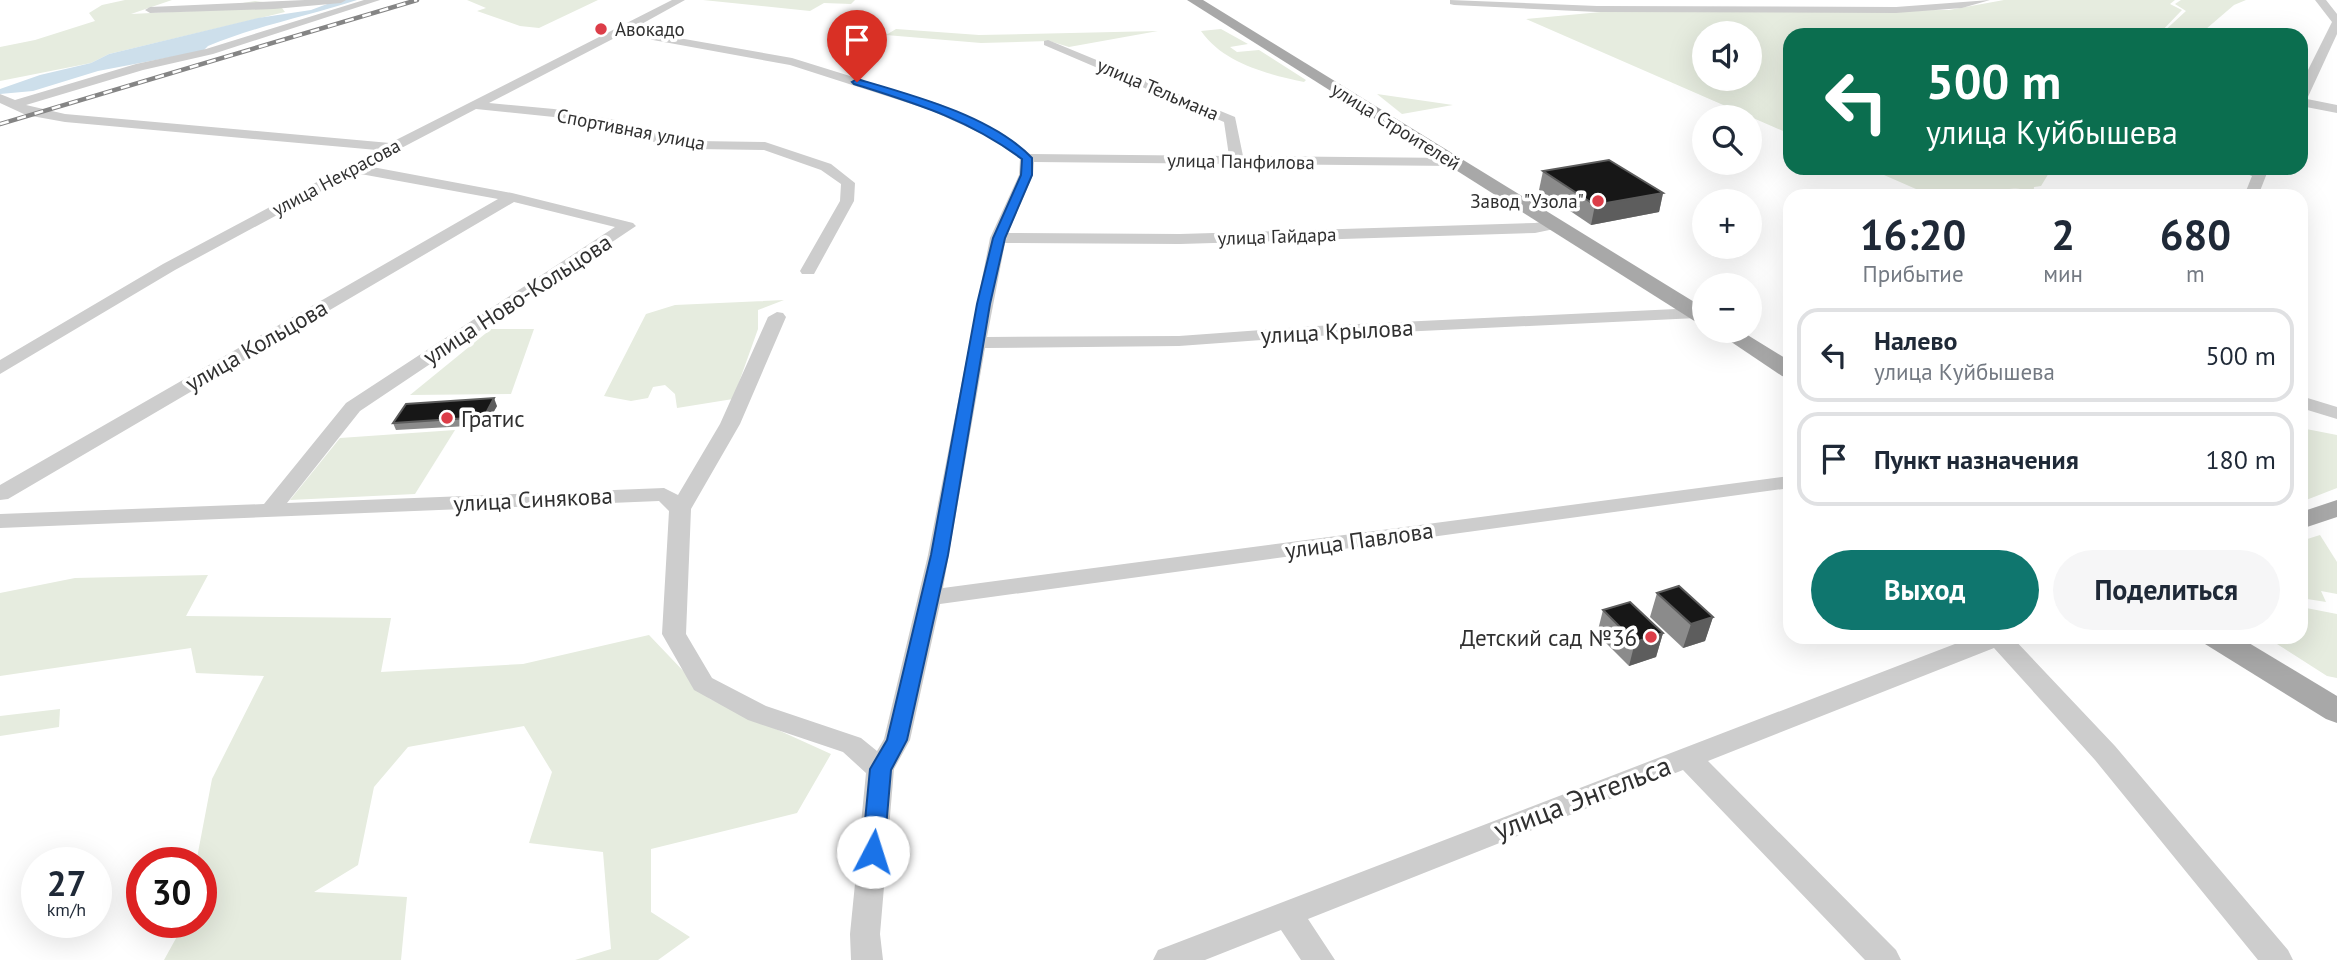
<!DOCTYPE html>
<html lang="ru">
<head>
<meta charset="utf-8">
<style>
	:root { --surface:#fff; --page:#f6f6f7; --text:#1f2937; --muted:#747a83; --line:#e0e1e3; --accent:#0f766e }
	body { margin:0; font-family:"PT Sans",sans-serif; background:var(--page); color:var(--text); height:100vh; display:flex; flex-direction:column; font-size:26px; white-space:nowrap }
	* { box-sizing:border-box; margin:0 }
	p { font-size:23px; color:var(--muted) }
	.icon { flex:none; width:38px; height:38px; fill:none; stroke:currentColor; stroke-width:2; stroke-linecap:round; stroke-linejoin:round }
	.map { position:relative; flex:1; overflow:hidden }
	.drawer { position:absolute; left:1783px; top:189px; width:525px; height:455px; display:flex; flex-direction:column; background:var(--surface); border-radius:21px; box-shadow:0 7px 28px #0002 }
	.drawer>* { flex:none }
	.top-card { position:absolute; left:1783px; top:28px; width:525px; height:147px; border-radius:21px; box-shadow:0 7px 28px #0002; background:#0b6e4f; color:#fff; overflow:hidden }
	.controls { position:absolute; left:1692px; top:21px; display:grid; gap:14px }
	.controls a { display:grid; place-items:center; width:70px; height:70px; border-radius:50%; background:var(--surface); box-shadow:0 7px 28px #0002; font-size:35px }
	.speed { position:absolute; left:21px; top:847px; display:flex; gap:14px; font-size:35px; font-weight:700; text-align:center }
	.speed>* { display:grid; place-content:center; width:91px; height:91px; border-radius:50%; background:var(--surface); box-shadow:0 7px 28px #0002; line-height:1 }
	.speed small { font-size:18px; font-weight:400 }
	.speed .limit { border:10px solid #d22; background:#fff; color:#111 }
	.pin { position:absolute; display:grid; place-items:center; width:60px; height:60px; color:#fff; margin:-72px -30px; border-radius:50% 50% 50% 0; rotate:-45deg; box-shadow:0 0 7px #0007 }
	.pin .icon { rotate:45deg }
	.me { position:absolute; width:77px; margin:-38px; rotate:5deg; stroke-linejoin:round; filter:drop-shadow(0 0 5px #0008) }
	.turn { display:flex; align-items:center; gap:24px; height:147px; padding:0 28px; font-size:32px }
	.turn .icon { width:91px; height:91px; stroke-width:2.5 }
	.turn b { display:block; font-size:49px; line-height:60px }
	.eta { display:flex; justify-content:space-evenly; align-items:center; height:119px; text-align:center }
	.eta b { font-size:42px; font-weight:700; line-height:49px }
	.primary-button { display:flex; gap:14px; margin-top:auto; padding:14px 28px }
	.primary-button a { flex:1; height:80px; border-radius:42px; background:var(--accent); color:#fff; font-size:28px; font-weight:700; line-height:80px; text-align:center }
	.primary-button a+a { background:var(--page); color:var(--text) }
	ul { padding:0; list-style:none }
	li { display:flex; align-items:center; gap:21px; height:94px; margin:0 14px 10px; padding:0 14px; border:4px solid var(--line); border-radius:21px }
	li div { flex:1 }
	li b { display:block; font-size:26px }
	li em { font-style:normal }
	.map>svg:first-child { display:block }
	.green { fill:#e6ecdf; fill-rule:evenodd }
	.water { fill:#cddfeb }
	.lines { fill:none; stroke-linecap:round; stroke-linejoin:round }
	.minor { fill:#cdcdcd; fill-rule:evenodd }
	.major { fill:#a8a8a8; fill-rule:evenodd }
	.rail-casing { stroke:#858585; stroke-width:4.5 }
	.rail { stroke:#fff; stroke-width:2.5; stroke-dasharray:9; stroke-linecap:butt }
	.wall { fill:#8b8b8b }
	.shaded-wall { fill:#5d5d5d }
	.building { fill:#171717; stroke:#5d5d5d; stroke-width:2 }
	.route { fill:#1a73e8; stroke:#114b97; stroke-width:2 }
	.poi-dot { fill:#dc3d48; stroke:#fff; stroke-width:2.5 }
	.labels { text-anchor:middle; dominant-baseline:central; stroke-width:7; stroke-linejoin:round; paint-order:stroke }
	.far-poi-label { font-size:19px; fill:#303030; stroke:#fff; text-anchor:start }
	.far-street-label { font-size:19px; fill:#303030; stroke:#fff }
	.street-label { font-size:23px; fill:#303030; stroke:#fff }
	.poi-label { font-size:23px; fill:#303030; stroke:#fff; text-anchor:start }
	.near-street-label { font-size:28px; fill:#303030; stroke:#fff }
</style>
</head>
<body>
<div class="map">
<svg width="2337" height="960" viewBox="0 0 2337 960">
	<rect width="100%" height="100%" fill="#fff"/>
	<!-- green -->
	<g class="green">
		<polygon points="125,0 172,0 131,14 193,11 255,1 279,4 285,12 109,54 91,63 0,81 0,47 35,40 95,21 89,13 102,5"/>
		<polygon points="467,0 598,0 539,28 520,26 477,11 486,8"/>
		<polygon points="703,0 855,0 851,4 824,3 810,11"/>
		<path d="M2004,0h171l-5,4 12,6 -24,25h-368v99l-264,-115 75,-7 348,-2zM1704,33h46v46h-46z"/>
		<polygon points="2181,0 2246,0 2234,5 2199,35 2160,35 2186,11 2175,4"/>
		<polygon points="896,29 979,35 1158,31 1069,47 1049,41 981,43 886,35"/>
		<path d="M1221,29l27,15 -18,3 7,5 22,-2 47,30 -2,2c-36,-8 -80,-18 -103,-51z"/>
		<polygon points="1377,94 1453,105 1402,114"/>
		<polygon points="1868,168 2052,168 2041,186 2034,187 2033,196 1969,196 2020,188 1932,196"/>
		<polygon points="784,300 758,310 758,329 733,399 677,408 675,394 665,385 653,387 648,398 631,401 604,396 646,314 675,305"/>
		<polygon points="491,329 534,329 511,394 410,395"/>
		<polygon points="2301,428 2337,435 2337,488 2301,502"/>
		<polygon points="455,430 415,494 290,500 340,438"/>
		<polygon points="2320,535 2337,562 2337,594 2321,591 2326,602 2301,598 2301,541"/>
		<polygon points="208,575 186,616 391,618 381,672 523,664 649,635 710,699 831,754 797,813 651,849 651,912 690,937 658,960 575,960 611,949 603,852 529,843 552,772 524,726 408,747 374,787 358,865 314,892 407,897 401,960 164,960 185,922 201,922 201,863 196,863 212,779 264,676 196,673 191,648 0,676 0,593 75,578"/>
		<polygon points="2301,607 2337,614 2337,678 2327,676 2266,637 2301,637"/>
		<polygon points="60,709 59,727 0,736 0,716"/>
	</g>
	<!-- water -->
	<path class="water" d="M338,0h19c-49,16 -101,26 -149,46l-5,5 -105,20 -65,20 -33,3v-5l40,-14 51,-12 18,-9 149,-36 53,-8z"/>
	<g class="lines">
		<!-- minor -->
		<g class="minor">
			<polygon points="305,0 346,0 341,3 274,9 150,13 145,10 150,7"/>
			<path d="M364,0h16l-167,54 -70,16 -117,35 39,9 325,29 282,-143h13l-47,26 18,8 136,24 148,46 59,27 31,23 199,2 -5,-34 -180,-77v-4l4,-1 187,77 8,39 212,2 7,4 -7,4 -421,-4 -1,13 -25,58 172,1 355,-11 19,-3 8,5 -3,3 -24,5 -355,11 -175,-1 -18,94 192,-1 137,-10 381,-18 7,3 -1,6 -6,1 -381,18 -137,10 -194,2 -42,240 847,-112v12l-850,116 -30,136 -16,29 -14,165 3,26h-32l-1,-26 16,-161 -23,-21 -95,-32 -54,-30 -32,-56 7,-123 -10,-10 -659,27v-14l264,-10 82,-101 269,-176 -101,-25 -506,297 -8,1v-15l498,-286 -143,-26 -180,97 -175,104v-14l163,-96 214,-114 -312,-28 -39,-7 -26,-12v-9l15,6 121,-36 70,-15zM630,30l23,10 137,25 140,45 59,27 31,22 -1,16 -29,63 -62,317 -44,184 -7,12 -16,-13 -95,-32 -54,-28 -26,-44 5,-125 49,-85 46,-107 -3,-4 -6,-1 -9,5 -48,107 -42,71 -14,-7 -377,15 73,-92 276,-185 -3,-3 -121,-30 -145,-27 109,-57 78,8 58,10 37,14 47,8 68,1 57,20 20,14 -1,17 -40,70 2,3h12l40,-73 1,-18 -24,-19 -66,-22 -69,-1 -39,-7 -42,-14 -61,-11 -65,-6z"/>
			<polygon points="1450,0 1597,6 1896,7 1990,0 1962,8 1896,13 1597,12 1454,5 1450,4"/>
			<polygon points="2315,0 2326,0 2337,14 2337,34 2307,99 2337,105 2337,113 2301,106 2301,84 2332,22"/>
			<polygon points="2231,168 2269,168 2258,196 2244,196 2252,176"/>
			<polygon points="2301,396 2337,407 2337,419 2301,408"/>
			<polygon points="1973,637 2012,637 2115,746 2288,950 2293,960 2258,960 2095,760 1994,648 1708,761 1896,950 1901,960 1865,960 1683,770 1308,919 1335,960 1301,960 1281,930 1205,960 1153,960 1158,950"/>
		</g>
		<!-- major -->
		<g class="major">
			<polygon points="1187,0 1203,0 1704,308 1704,323 1696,322"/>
			<polygon points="1715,331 1741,331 1790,361 1790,378 1782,376"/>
			<polygon points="2337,500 2337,517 2301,529 2301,512"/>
			<polygon points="2201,637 2239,637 2337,696 2337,723 2326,719 2205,644"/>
		</g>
		<defs>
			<polyline id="rail" points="0,124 417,0"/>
		</defs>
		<!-- rail casing -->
		<use href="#rail" class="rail-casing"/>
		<!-- rail -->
		<use href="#rail" class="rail"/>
	</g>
	<!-- wall -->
	<g class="wall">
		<polygon points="1543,171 1663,193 1659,212 1591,225 1539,190"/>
		<polygon points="497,406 486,425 396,430 393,423"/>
		<polygon points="1657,593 1713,617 1705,641 1683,648 1650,617"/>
		<polygon points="1603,610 1663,633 1656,657 1629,666 1597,634"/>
	</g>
	<!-- shaded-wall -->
	<g class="shaded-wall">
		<polygon points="1663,193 1659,212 1591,225 1595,205"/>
		<polygon points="494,398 497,406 486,425 484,417"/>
		<polygon points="1713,617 1705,641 1683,648 1691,624"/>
		<polygon points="1663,633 1656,657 1629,666 1635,642"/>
	</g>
	<!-- building -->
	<g class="building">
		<polygon points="1609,160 1663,193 1595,205 1543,171"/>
		<polygon points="494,398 484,417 393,423 406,404"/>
		<polygon points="1679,586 1713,617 1691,624 1657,593"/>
		<polygon points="1630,602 1663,633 1635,642 1603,610"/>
	</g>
	<!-- route -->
	<path class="route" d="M857,79c55,16 135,37 175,79v17l-27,63 -15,66 -42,251 -41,185 -16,30 -7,82 -3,6 -8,3 -8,-3 -3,-6 8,-83 17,-29 44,-185 46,-251 16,-66 28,-63 1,-16c-54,-40 -105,-55 -168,-75l-2,-2z"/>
	<!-- markers -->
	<g class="poi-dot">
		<circle cx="601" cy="29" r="7"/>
		<circle cx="1598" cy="201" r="7"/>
		<circle cx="447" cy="418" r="7"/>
		<circle cx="1651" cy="637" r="7"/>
	</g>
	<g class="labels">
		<!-- far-poi labels -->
		<g class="far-poi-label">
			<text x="615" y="29">Авокадо</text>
			<text x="1584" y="201" text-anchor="end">Завод "Узола"</text>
		</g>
		<!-- far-street labels -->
		<g class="far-street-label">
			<text transform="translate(1158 89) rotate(23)">улица Тельмана</text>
			<text transform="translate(1396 126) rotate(32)">улица Строителей</text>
			<text transform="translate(631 129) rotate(11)">Спортивная улица</text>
			<text transform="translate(1241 161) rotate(1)">улица Панфилова</text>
			<text transform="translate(336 177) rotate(-28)">улица Некрасова</text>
			<text transform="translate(1277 236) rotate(-2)">улица Гайдара</text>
		</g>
		<!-- street labels -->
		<g class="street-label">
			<text transform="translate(517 299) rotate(-33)">улица Ново-Кольцова</text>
			<text transform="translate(1337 331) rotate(-3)">улица Крылова</text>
			<text transform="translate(256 345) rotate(-30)">улица Кольцова</text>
			<text transform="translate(533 499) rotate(-3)">улица Синякова</text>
			<text transform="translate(1359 540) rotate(-8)">улица Павлова</text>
		</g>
		<!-- poi labels -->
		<g class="poi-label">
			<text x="461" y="418">Гратис</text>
			<text x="1637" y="637" text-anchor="end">Детский сад №36</text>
		</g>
		<!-- near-street labels -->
		<g class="near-street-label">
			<text transform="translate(1582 797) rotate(-21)">улица Энгельса</text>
		</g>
	</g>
</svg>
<div class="controls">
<a><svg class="icon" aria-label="sound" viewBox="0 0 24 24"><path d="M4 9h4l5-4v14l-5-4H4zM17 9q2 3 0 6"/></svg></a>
<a><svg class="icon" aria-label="search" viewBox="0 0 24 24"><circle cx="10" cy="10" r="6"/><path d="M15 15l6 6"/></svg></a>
<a>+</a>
<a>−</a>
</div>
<div class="speed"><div>27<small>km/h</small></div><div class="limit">30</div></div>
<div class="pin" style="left:857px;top:82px;background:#d93025"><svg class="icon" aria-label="arrive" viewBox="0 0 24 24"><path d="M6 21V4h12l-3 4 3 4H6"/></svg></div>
<svg class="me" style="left:873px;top:852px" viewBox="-20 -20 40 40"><circle r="19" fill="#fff"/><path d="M0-13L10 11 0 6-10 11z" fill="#1a73e8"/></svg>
<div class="top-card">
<div class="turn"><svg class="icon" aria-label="left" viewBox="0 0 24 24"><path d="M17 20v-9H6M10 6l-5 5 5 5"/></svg><div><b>500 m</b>улица Куйбышева</div></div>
</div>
<section class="drawer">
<div class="eta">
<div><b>16:20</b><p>Прибытие</p></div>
<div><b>2</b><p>мин</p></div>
<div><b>680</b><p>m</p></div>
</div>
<ul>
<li><svg class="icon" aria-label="left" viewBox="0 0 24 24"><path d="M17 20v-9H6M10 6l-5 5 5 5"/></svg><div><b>Налево</b><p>улица Куйбышева</p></div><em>500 m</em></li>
<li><svg class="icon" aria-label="arrive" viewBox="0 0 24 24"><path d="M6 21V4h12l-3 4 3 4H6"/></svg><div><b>Пункт назначения</b></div><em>180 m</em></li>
</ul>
<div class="primary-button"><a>Выход</a><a>Поделиться</a></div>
</section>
</div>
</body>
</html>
